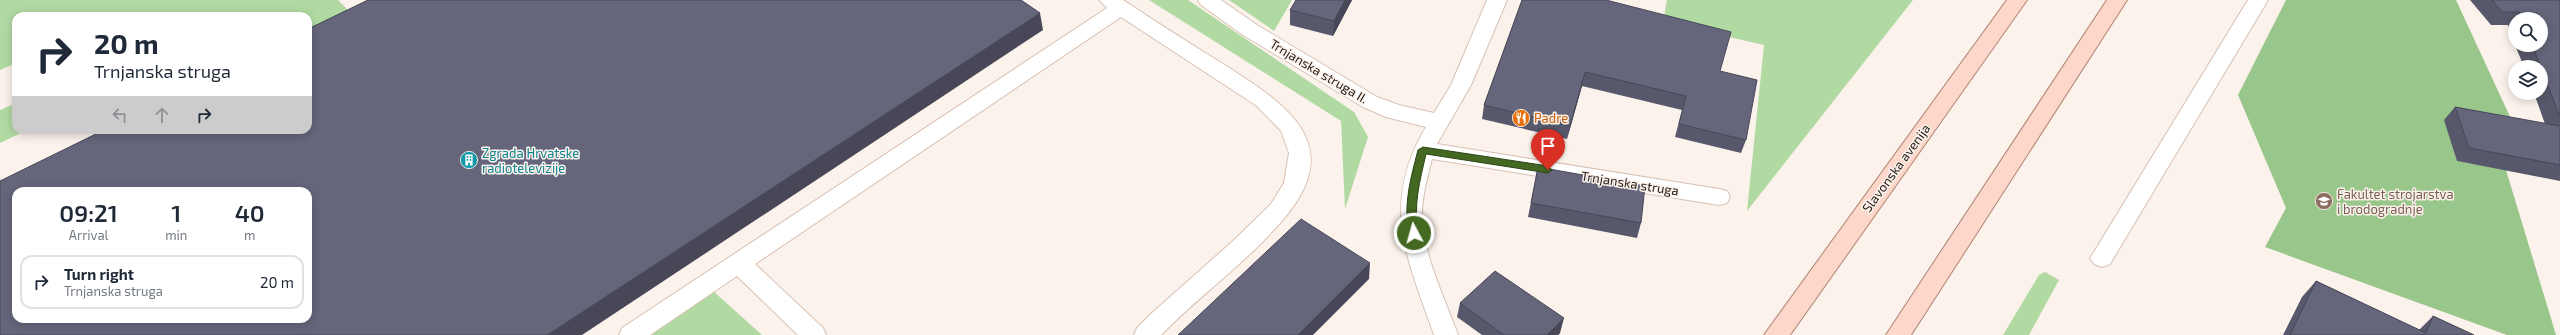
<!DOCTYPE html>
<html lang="en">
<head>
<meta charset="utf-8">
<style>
	:root { --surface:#fff; --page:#f2f2f3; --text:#1f2937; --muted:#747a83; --line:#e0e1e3 }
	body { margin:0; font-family:"Exo 2",sans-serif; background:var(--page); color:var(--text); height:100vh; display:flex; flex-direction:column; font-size:15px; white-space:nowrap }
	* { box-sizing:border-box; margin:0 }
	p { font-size:13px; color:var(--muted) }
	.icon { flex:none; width:22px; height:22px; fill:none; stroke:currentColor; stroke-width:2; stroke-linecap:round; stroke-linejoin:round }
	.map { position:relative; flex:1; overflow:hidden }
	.panel { position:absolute; left:12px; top:187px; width:300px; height:136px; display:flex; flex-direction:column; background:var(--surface); border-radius:12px; box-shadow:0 2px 10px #0003 }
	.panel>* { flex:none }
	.hud { position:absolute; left:12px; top:12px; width:300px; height:122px; border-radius:12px; box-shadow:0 2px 10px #0003; background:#fff; color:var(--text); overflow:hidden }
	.tools { position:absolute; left:2508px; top:12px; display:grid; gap:8px }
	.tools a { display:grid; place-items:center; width:40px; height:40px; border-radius:50%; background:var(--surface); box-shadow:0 2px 10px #0003; font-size:20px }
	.pin { position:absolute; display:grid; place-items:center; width:34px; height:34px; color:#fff; margin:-41px -17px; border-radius:50% 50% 50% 0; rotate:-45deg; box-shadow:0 0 4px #0007 }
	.pin .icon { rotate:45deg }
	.me { position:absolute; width:44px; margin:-22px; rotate:354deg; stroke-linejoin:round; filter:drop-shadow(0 0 3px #0008) }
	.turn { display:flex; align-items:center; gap:14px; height:84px; padding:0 16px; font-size:18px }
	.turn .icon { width:52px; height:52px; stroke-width:2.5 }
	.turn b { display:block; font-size:28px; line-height:34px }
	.lanes { display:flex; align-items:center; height:38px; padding:0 16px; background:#0003; justify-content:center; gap:20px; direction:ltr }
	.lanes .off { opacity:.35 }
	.eta { display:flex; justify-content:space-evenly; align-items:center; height:68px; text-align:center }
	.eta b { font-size:24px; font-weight:600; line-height:28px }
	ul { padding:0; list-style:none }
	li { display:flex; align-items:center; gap:12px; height:54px; margin:0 8px 6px; padding:0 8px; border:2px solid var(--line); border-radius:12px }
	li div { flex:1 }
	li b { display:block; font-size:15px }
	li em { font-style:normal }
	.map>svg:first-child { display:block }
	.green { fill:#b1daa3 }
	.forest { fill:#99c68a }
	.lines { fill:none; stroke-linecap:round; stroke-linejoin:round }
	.minor-casing { stroke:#d8c1b2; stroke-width:2 }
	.major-casing { stroke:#af8473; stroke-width:2 }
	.minor { fill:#fff; fill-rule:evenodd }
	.major { fill:#fdd7c9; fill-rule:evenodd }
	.wall { fill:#57586b }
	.shaded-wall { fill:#474757 }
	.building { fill:#65667c; stroke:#474757; fill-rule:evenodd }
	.route { fill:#436822; stroke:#2c4416 }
	.labels { text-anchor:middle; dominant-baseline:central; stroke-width:3; stroke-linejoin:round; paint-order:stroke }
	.street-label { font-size:13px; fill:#231b15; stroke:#fcf2ec }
	.food-label { font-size:13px; fill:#c56008; stroke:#fcf2ec; text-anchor:start }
	.culture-label { font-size:13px; fill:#0d838f; stroke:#fcf2ec; text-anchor:start }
	.education-label { font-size:13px; fill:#785e54; stroke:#fcf2ec; text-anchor:start }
</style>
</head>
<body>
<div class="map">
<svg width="2560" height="335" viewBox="0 0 2560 335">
	<rect width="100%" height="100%" fill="#fcf2ec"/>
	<!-- green -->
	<g class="green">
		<polygon points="0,0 338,0 349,11 308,31 308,16 16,16 16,63 0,70"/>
		<polygon points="1149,0 1188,0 1354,112 1368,137 1345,209 1341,121"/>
		<polygon points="1229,0 1292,0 1274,31"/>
		<polygon points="1667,0 1913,0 1747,211 1764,45 1663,22"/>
		<polygon points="16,103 16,130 27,130 0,143 0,110"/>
		<polygon points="2045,272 2059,280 2029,335 2003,335 2039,275"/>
		<polygon points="712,290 762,335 647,335"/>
	</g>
	<!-- forest -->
	<polygon class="forest" points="2286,0 2456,0 2518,134 2457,161 2506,170 2556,335 2507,335 2265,247 2286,208 2238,95"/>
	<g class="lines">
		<defs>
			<g id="minor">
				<path d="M1099,0h24c32,21 64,42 97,62 59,38 129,78 66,154 -36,44 -85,78 -125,119h-27l3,-7 15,-15 81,-72 38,-37 13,-21 5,-30 -8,-22 -24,-25 -136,-89 -366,247 68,64 3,7h-28l-61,-59 -87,59h-31l3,-7 485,-320z"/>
				<path d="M1198,0h23l36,25 120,72 22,8 35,8 17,-28 36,-85h20l-36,85 -34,59 282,45 8,2 3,6 -3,6 -8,2 -287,-46c-5,20 -11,41 -10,61 3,39 23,79 36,115h-24c-27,-77 -54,-131 -8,-208l-40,-10 -23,-10 -120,-72 -42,-30z"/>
				<polygon points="2248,0 2268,0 2110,264 2102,267 2094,264 2090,258 2094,252"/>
			</g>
			<g id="major">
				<polygon points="2007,0 2027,0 1790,335 1764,335"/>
				<polygon points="2107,0 2127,0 1911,335 1886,335"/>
			</g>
		</defs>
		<!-- minor casing -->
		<use href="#minor" class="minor-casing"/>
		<!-- major casing -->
		<use href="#major" class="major-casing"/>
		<!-- minor -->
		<use href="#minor" class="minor"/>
		<!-- major -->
		<use href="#major" class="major"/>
	</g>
	<!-- wall -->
	<g class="wall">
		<polygon points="1296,0 1352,0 1333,36 1290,25 1290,10"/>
		<polygon points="1522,0 1720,71 1746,140 1741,153 1675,137 1682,110 1582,86 1567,139 1482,119 1484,105"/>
		<polygon points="2470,0 2560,0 2560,181 2457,161 2444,120 2455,107 2545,124 2534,93 2541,93 2541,67 2524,67 2515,45 2541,45 2541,19 2515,19 2515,44 2508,25 2491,25"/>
		<polygon points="1538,167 1641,223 1637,238 1528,217"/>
		<polygon points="2316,281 2419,330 2433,316 2474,335 2283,335 2302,297"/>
		<polygon points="1460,303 1560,333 1558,335 1482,335 1457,317"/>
	</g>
	<!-- shaded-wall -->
	<g class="shaded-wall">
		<polygon points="1345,0 1352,0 1333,36 1334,21"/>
		<polygon points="1040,13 1043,30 582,335 547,335"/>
		<polygon points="1585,72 1582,86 1567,139 1570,126"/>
		<polygon points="1370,263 1369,279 1313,335 1298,335"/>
		<polygon points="1564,318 1560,333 1558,335 1547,335"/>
	</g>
	<!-- building -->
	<g class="building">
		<path d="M368,0h653l19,13 -493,322h-547v-154l104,-51h204v-101zM16,191h292v128h-292z"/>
		<polygon points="1296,0 1345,0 1334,21 1290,10"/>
		<polygon points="1522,0 1606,0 1731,32 1720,71 1757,80 1746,140 1679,124 1686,96 1585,72 1570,126 1484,105"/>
		<polygon points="2492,0 2560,0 2560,117 2532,45 2541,45 2541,19 2522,19 2519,12 2502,12"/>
		<polygon points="2455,107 2560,126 2560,165 2469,148"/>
		<polygon points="1538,167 1645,186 1641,223 1531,203"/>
		<polygon points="1301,219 1370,263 1298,335 1178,335"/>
		<polygon points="1495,271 1564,318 1547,335 1504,335 1460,303"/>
		<polygon points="2316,281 2426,333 2433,316 2474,335 2290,335"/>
	</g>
	<!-- route -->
	<path class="route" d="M1423,147l125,19 4,4 -4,3 -122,-19c-6,26 -13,52 -8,79l-4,3 -5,-3c-6,-28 2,-56 9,-83z"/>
	<!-- icons -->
	<defs>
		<symbol id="restaurant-disc" viewBox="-11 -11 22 22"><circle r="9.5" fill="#e8710a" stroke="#fcf2ec"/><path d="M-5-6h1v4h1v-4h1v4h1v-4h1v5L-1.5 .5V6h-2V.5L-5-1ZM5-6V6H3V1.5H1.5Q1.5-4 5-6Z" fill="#fff"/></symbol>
		<symbol id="building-disc" viewBox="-11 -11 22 22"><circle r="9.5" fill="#0f9aa8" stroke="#fcf2ec"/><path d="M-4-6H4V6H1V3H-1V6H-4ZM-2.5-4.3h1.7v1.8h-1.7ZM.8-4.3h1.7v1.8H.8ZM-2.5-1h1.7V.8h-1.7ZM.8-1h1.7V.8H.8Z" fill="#fff"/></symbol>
		<symbol id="university-disc" viewBox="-11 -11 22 22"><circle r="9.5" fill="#8d6e63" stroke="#fcf2ec"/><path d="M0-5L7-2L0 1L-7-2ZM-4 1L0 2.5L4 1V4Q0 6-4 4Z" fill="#fff"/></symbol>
	</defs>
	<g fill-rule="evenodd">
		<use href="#restaurant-disc" x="1511" y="108" width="20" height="20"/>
		<use href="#building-disc" x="459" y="150" width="20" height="20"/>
		<use href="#university-disc" x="2314" y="191" width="20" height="20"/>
	</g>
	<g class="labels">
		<!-- street labels -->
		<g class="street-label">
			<text transform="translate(1319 71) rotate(31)">Trnjanska struga II.</text>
			<text transform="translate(1896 168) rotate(-54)">Slavonska avenija</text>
			<text transform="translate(1630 183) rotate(9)">Trnjanska struga</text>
		</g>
		<!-- food labels -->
		<g class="food-label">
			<text x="1534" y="118">Padre</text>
		</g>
		<!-- culture labels -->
		<g class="culture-label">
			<text x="482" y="153">Zgrada Hrvatske<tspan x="482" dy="15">radiotelevizije</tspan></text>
		</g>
		<!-- education labels -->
		<g class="education-label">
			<text x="2337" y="194">Fakultet strojarstva<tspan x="2337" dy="15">i brodogradnje</tspan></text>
		</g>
	</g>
</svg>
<div class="tools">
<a><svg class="icon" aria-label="search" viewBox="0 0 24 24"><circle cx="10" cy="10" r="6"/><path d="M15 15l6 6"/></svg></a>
<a><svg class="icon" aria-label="layers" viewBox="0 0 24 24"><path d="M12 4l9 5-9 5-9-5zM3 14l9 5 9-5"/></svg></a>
</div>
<div class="pin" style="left:1548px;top:170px;background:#d93025"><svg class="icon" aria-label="arrive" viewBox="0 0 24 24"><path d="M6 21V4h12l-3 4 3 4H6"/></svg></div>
<svg class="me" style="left:1414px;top:233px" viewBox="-20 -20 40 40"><circle r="17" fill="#436822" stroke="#fff" stroke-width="3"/><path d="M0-11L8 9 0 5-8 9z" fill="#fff"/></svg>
<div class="hud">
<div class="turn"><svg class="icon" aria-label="right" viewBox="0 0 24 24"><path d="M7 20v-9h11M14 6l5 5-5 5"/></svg><div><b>20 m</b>Trnjanska struga</div></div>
<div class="lanes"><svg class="icon off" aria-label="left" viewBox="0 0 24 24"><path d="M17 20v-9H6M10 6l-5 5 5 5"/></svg><svg class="icon off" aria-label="ahead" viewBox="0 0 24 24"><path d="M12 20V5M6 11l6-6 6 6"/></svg><svg class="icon" aria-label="right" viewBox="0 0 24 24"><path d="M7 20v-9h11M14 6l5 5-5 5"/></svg></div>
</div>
<section class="panel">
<div class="eta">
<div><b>09:21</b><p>Arrival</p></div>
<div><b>1</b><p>min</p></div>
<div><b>40</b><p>m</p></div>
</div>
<ul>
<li><svg class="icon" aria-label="right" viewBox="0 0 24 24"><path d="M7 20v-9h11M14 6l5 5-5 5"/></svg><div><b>Turn right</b><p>Trnjanska struga</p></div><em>20 m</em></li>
</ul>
</section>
</div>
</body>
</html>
